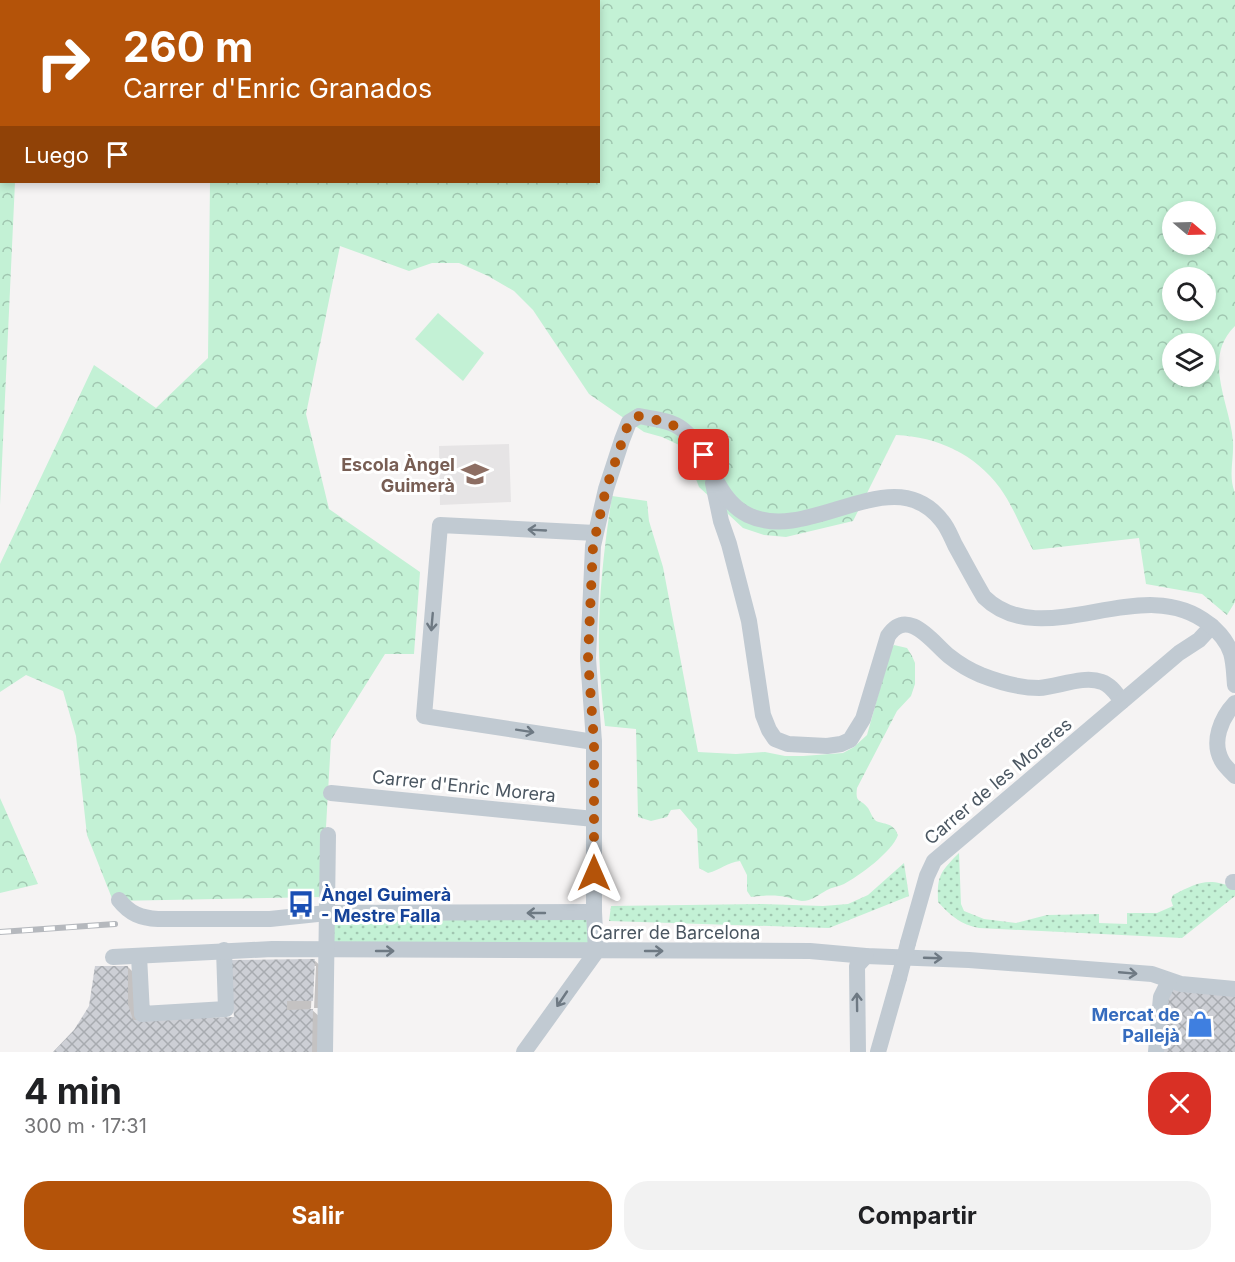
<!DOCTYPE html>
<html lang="es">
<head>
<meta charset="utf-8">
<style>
	:root { --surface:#fff; --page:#f2f2f2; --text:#202124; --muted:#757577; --accent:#b45309 }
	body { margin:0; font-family:Inter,sans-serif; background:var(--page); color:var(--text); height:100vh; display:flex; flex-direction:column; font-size:22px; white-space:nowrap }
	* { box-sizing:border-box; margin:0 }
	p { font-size:20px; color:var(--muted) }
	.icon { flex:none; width:33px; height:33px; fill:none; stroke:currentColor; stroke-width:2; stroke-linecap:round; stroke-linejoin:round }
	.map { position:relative; height:1052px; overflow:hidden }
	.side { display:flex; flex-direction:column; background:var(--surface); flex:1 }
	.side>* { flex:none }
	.top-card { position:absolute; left:0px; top:0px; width:600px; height:183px; box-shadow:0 3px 9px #0003; background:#b45309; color:#fff; overflow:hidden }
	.needle { width:39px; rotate:109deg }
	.tools { position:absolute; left:1162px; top:201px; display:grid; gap:12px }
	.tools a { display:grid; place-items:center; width:54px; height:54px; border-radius:50%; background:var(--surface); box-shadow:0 3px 9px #0003; font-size:30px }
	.pin { position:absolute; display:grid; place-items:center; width:51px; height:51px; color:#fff; margin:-26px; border-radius:12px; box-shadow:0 3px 9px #0006 }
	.me { position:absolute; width:66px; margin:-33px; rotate:0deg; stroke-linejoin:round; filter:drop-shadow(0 0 4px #0008) }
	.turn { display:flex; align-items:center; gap:21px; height:126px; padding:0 24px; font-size:27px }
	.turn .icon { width:78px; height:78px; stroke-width:2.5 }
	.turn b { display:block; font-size:42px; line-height:51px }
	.then { display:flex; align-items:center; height:57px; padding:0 24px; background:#0003; gap:12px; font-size:22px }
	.round { display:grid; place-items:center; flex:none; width:63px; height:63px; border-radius:24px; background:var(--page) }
	.headline { display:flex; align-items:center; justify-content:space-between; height:102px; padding:0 24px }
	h1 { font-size:36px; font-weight:700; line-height:45px }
	.button { display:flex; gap:12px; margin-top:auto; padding:12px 24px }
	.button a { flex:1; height:69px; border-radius:24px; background:var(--accent); color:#fff; font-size:24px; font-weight:700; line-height:69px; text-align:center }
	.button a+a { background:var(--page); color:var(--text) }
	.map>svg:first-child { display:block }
	.education { fill:#e6e4e5 }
	.grass { fill:#c3f1d5 }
	.forest { fill:url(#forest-crowns); fill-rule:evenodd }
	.park { fill:url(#park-dots) }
	.shadow { fill:#0003 }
	.building { fill:url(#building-cross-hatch) }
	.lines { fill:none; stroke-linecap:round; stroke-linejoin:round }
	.minor { stroke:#c1cad2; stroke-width:16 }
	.rail-casing { stroke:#b5b8bd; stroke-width:6 }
	.rail { stroke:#fff; stroke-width:4; stroke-dasharray:11; stroke-linecap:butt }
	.minor-bridge { stroke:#c1cad2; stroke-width:16 }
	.oneway { stroke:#6e7983 }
	.route { stroke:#b45309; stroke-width:10; stroke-dasharray:0 18 }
	.labels { text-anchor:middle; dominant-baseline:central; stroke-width:6; stroke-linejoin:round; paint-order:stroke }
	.education-label { font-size:18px; font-weight:bold; fill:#785e54; stroke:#fff; text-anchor:end }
	.street-label { font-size:18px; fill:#4a5661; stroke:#fff }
	.transit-label { font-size:18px; font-weight:bold; fill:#164399; stroke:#fff; text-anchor:start }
	.shop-label { font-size:18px; font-weight:bold; fill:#366cbe; stroke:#fff; text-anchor:end }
</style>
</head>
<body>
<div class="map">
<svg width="1235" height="1052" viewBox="0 0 1235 1052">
	<defs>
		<pattern id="forest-crowns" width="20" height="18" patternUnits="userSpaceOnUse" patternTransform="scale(1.5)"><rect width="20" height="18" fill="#c3f1d5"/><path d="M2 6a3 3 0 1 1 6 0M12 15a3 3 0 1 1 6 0" fill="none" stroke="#a0c6b0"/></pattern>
		<pattern id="park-dots" width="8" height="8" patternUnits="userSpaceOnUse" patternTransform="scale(1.5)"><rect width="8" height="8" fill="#c3f1d5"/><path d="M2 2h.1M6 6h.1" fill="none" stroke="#a0c6b0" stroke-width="1.8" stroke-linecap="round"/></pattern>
		<pattern id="building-cross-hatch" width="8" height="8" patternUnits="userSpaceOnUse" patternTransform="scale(1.5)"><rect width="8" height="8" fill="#cdcfd5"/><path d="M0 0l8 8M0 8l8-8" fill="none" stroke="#a8abb0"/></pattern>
	</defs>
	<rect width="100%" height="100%" fill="#f5f3f3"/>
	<!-- education -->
	<polygon class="education" points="509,444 511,502 440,505 439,446"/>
	<!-- grass -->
	<polygon class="grass" points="438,313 484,353 463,381 415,339"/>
	<!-- forest -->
	<g class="forest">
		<polygon points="0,0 39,1 2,2 2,182 15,182 0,505"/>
		<path d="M478,0h757v326c-34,33 -4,79 -2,116 1,18 -5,34 2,51v109l-8,13 -25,-21 -56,-10 -7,-46 -106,12c-11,-20 -20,-44 -33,-62 -25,-34 -62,-51 -104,-53l-43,86 -67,16 -22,-2 -21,-7 -44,-41 -11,-29 -9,-13 -17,-8 -18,-5 -55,-38 -56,-84 -19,-19 -26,-15 -29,-13h-27l-23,8 -69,-25 -34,168 23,95 91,63 -6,82h-29l-54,86 -9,157 -209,4 -26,-66 -11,-99 -13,-45 -37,-16 -26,17v-128l94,-199 62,43 52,-50 2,-176h388v-180l-120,-1zM1173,212h33v32h-33zM1173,278h33v32h-33zM1173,344h33v32h-33z"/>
		<path d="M612,496l35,5 2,20 14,46 35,185 38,2 29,-2 20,4h18l40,-3 11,-6 13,-12 24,-86 3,-4 13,3 5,8 3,7v21l-4,12 -14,15 -40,77c-2,16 3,10 11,20 3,5 4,9 8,13 11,4 17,2 22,14 -6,17 -39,41 -54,49 -6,3 -12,3 -17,6 -9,5 -15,11 -25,11 -8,-1 -15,-5 -23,-5 -9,-1 -19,0 -28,1l-4,-6v-16l-7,-14c-12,1 -20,9 -32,12l-9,-5 -2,-39 -17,-20 -9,1 -4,7 -16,4 -13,-4 -2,-88 -31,-3c-3,-25 -5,-49 -6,-74 -1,-52 5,-105 13,-156z"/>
		<polygon points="0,798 38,884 0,893"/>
	</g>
	<!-- park -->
	<g class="park">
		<path d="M959,853l2,51 3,7 20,8 32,4 31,-8 52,-1v9l28,1v-11h30l16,-7 -2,-6 2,-5c26,-13 34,-18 62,-7v8l-53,42 -203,-10c-18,-3 -29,-13 -41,-26 -1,-26 2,-30 21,-49z"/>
		<polygon points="904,863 909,896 829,928 609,921 611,906 761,904 823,906 848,904 868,895"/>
		<polygon points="327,913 592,919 594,949 326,950"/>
	</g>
	<!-- shadow -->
	<polygon class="shadow" points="314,960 323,968 321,1008 314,1008 316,966 313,966 311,1008 314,1008 310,1008 321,1018 320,1052 54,1052 75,1031 128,967 136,975 136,1013 236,1019"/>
	<!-- building -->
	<g class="building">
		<polygon points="315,959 313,1001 287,1001 287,1010 313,1009 312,1052 53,1052 74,1030 89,1006 95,966 128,966 128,1004 133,1020 234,1017 230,960"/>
		<polygon points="1169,989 1235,996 1235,1052 1162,1052"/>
	</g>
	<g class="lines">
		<!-- minor -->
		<g class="minor">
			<polyline points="218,2 219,0"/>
			<path d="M713,483l8,38 8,23 20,77 14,94 6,15 6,9 13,5 39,2 14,-2 9,-4 13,-21 25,-83c20,-30 45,7 61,20 10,8 20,14 32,19 18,7 38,13 58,13 19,-1 44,-13 63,-6 9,3 15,13 20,19"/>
			<path d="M1235,703c-14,15 -24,39 -13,58 3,6 9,10 13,15"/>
			<polyline points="594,742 424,716 440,525 595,533"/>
			<polyline points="331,793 594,819"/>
			<polyline points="1233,882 1235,882"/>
			<path d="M119,900c11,14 22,18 39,19h112l57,-6 267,-1"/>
			<polyline points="908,943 927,876 934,861 1179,653 1199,640 1212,626"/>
			<path d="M596,952l-2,-40v-170l-6,-84 5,-112 13,-57 16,-49 7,-18 10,-6c14,3 31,4 43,13 30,23 30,68 66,86 63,30 145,-58 194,6 6,7 9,16 13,24 10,18 19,35 29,52 59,58 158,-27 225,27 9,7 18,17 22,29 3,10 3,21 4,32"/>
			<polyline points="139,956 142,1014 226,1009 224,950"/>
			<polyline points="113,957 272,949 810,951 866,956 969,960 1152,974 1181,984 1235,989"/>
			<polyline points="325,1052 328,835"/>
			<polyline points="524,1052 596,952"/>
			<polyline points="858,1052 857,966 866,956"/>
			<polyline points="878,1052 899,978"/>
			<polyline points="1156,1052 1161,997 1169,981"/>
		</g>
		<defs>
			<polyline id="rail" points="0,932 115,924"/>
		</defs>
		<!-- rail casing -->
		<use href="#rail" class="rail-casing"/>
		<!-- rail -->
		<use href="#rail" class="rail"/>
		<!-- minor-bridge -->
		<polyline class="minor-bridge" points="899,978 908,943"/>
	</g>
	<!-- one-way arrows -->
	<defs><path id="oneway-shaft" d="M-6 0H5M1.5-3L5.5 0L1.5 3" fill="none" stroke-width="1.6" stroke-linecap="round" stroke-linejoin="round" transform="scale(1.5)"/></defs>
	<g class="oneway">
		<use href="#oneway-shaft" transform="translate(537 530) rotate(-177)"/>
		<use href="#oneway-shaft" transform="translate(432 622) rotate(95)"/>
		<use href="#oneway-shaft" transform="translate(525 731) rotate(9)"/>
		<use href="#oneway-shaft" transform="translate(536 913) rotate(180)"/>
		<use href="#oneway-shaft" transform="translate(385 951)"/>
		<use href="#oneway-shaft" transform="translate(654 951)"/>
		<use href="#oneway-shaft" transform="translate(933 958) rotate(2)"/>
		<use href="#oneway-shaft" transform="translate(1128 973) rotate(5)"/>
		<use href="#oneway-shaft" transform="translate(562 999) rotate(124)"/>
		<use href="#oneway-shaft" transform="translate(857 1002) rotate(-91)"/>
	</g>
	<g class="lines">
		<!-- route -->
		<path class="route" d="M594,873v-131l-6,-84 5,-112 13,-57 20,-59 3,-8 10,-6c34,8 43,8 65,39"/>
	</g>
	<!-- icons -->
	<defs>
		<symbol id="school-bare" viewBox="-9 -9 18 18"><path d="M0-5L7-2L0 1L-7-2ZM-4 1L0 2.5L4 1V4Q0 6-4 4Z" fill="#8d6e63" stroke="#fff" stroke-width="2.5" paint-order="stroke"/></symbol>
		<symbol id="bus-bare" viewBox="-9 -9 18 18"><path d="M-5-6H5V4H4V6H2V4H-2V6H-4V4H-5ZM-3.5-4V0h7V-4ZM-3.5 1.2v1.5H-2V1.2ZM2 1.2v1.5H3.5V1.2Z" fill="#1a4fb4" stroke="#fff" stroke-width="2.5" paint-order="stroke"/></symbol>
		<symbol id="shop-bare" viewBox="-9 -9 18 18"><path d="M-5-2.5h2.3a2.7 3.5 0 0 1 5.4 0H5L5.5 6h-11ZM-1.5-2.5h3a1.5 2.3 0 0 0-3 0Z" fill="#3f7fe0" stroke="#fff" stroke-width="2.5" paint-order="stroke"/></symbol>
	</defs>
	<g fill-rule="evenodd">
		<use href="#school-bare" x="456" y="455" width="38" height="38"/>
		<use href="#bus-bare" x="282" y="885" width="38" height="38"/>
		<use href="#shop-bare" x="1181" y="1005" width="38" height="38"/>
	</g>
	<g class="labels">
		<!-- education labels -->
		<g class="education-label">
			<text x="455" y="464">Escola Àngel<tspan x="455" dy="21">Guimerà</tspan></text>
		</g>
		<!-- street labels -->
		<g class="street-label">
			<text transform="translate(998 781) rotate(-40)">Carrer de les Moreres</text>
			<text transform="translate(464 786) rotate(6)">Carrer d'Enric Morera</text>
			<text x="675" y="932">Carrer de Barcelona</text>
		</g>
		<!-- transit labels -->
		<g class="transit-label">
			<text x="321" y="894">Àngel Guimerà<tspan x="321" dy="21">- Mestre Falla</tspan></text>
		</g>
		<!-- shop labels -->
		<g class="shop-label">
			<text x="1180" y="1014">Mercat de<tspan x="1180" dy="21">Pallejà</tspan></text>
		</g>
	</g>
</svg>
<div class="tools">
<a><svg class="needle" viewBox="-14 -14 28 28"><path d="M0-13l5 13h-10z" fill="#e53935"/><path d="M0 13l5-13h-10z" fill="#757577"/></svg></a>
<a><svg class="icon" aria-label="search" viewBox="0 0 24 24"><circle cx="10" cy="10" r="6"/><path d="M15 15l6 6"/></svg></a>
<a><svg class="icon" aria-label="layers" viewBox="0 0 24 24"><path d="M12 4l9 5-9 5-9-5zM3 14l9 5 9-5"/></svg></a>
</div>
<div class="pin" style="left:704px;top:455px;background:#d93025"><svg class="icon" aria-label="arrive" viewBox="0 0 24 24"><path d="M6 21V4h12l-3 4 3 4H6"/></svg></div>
<svg class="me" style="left:594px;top:873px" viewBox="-20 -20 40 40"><path d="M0-17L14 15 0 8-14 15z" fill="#b45309" stroke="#fff" stroke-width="4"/></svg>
<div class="top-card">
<div class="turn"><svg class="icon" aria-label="right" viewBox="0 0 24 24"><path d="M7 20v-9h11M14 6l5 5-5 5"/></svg><div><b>260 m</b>Carrer d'Enric Granados</div></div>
<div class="then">Luego<svg class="icon" aria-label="arrive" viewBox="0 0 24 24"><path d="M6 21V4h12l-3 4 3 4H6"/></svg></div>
</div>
</div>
<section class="side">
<div class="headline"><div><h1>4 min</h1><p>300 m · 17:31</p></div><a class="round" style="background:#d93025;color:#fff"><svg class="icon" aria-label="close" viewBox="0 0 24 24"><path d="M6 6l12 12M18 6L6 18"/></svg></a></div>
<div class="button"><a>Salir</a><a>Compartir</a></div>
</section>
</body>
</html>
